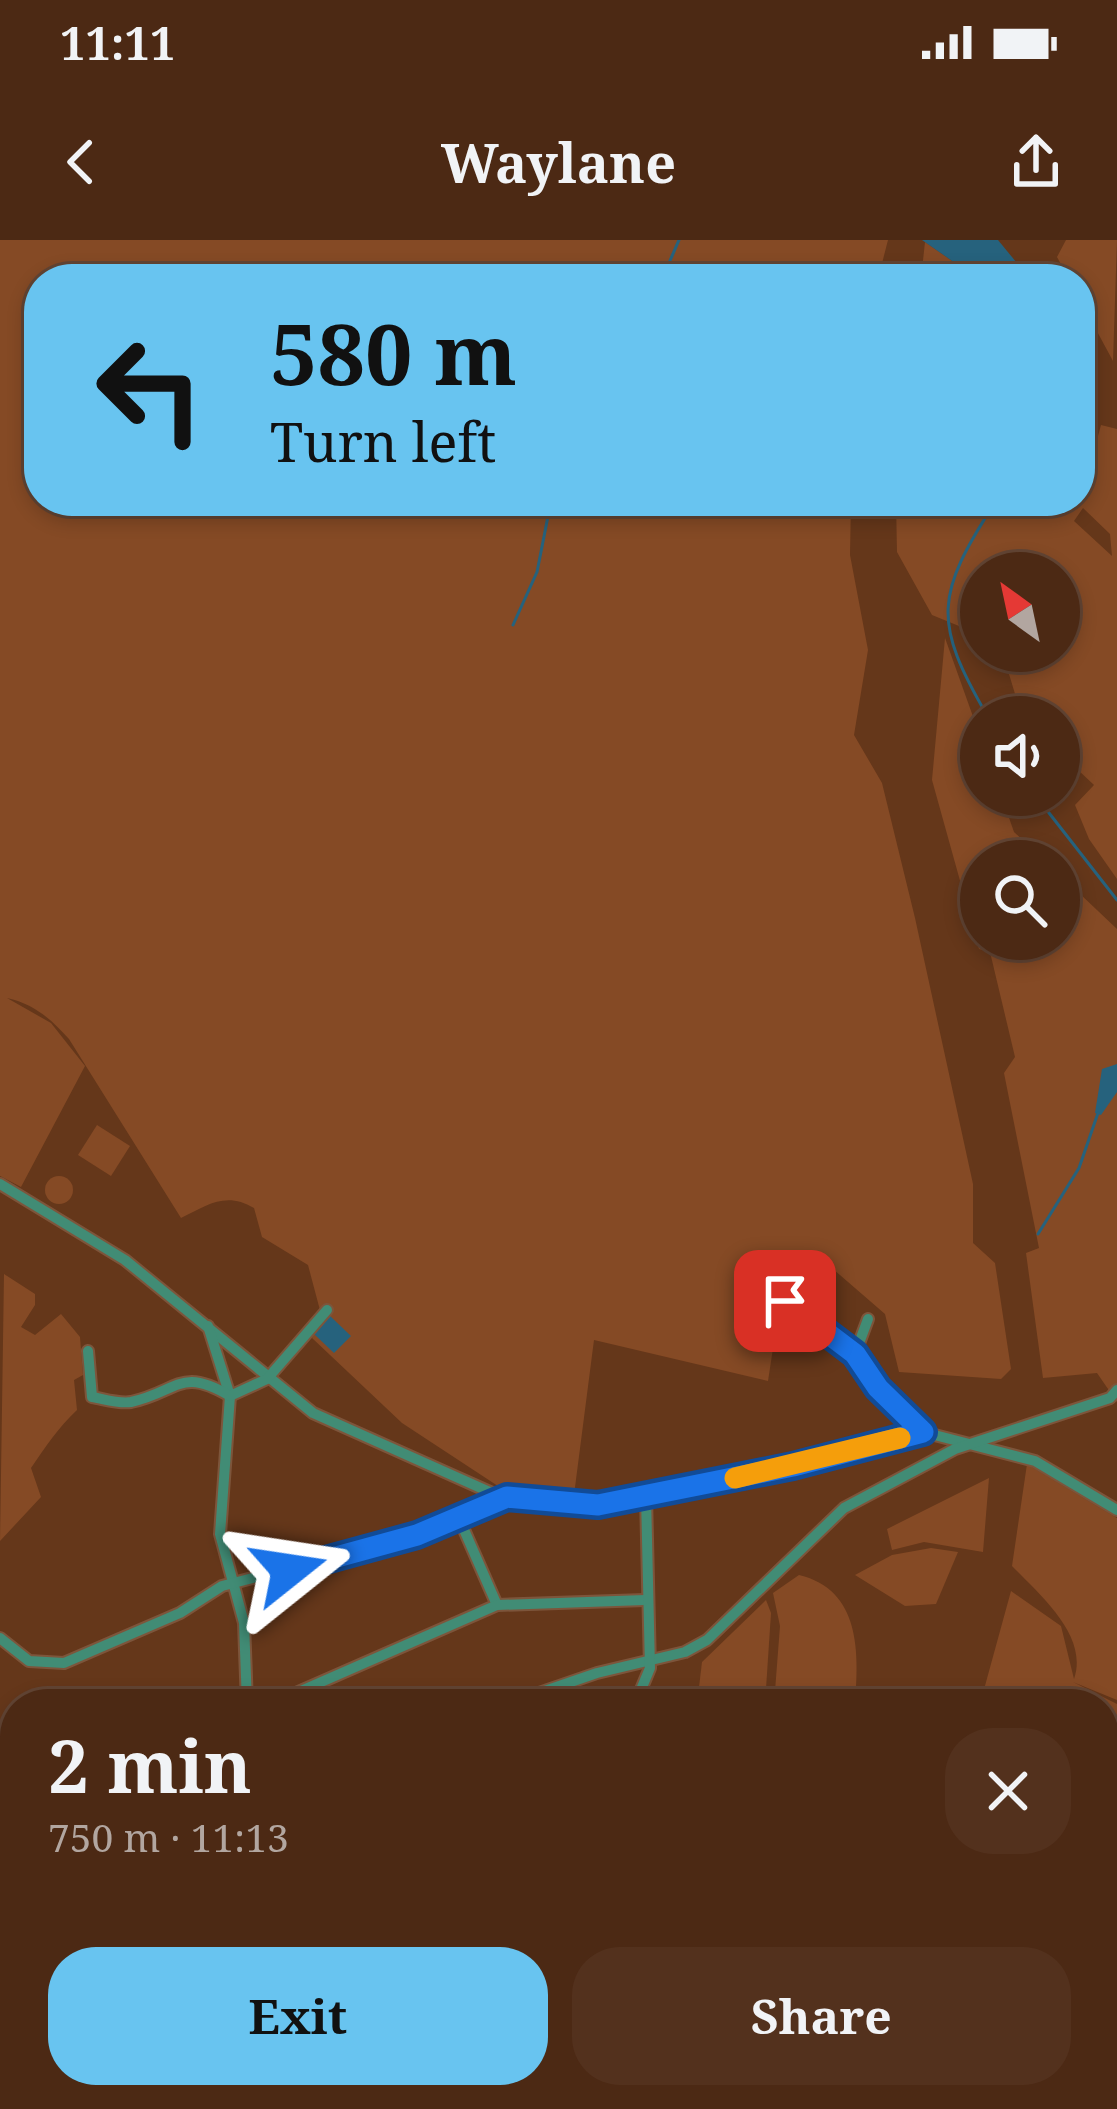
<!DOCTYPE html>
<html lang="en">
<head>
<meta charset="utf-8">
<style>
	:root { --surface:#4c2914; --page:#53311d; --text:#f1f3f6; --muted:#b2a6a0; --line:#634534; --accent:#68c4f0 }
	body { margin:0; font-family:"Noto Serif",serif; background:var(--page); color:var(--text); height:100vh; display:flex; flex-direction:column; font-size:45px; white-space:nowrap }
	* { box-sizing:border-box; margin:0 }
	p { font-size:39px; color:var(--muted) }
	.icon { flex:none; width:66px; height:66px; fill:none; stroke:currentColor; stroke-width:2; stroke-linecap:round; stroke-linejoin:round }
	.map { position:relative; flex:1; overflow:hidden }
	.drawer { position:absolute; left:0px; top:1449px; width:1119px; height:420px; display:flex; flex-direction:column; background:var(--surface); border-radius:48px 48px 0 0; box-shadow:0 6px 18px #0003,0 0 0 3px var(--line) }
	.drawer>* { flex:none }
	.guide { position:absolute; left:24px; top:24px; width:1071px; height:252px; border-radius:48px; box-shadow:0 6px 18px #0003,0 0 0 3px var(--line); background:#68c4f0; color:#111; overflow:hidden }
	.needle { width:78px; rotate:327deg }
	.fabs { position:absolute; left:960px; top:312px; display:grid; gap:24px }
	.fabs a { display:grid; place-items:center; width:120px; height:120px; border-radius:50%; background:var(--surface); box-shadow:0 6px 18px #0003,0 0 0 3px var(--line); font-size:60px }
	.pin { position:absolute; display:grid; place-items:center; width:102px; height:102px; color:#fff; margin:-51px; border-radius:24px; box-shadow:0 6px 18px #0006 }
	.me { position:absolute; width:132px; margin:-66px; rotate:75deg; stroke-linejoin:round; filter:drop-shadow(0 0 9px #0008) }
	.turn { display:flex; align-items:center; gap:42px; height:252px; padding:0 48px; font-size:54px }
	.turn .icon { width:156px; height:156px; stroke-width:2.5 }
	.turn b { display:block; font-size:84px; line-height:102px }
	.round { display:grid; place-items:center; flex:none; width:126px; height:126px; border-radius:48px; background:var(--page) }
	.head { display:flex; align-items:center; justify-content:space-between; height:204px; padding:0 48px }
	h1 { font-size:72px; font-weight:700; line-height:90px }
	.action { display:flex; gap:24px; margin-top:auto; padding:24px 48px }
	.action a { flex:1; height:138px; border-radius:48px; background:var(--accent); color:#111; font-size:48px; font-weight:700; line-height:138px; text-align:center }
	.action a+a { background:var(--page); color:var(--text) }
	.status { display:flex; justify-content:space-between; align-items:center; height:84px; padding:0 60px; background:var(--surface); direction:ltr }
	.status svg { height:33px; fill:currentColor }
	header { display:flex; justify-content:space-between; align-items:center; height:156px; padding:0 48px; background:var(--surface); font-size:54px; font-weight:700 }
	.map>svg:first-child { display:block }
	.green { fill:#854a25; fill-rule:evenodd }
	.water { fill:#26627d }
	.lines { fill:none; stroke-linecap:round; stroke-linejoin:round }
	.stream { stroke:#26627d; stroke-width:3 }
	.minor-casing { stroke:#7d553b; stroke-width:14 }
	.minor { stroke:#418c75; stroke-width:10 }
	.route-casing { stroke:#114b97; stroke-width:30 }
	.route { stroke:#1a73e8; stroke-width:21 }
	.slow { stroke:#f59e0b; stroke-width:21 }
</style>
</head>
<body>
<div class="status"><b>11:11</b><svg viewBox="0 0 49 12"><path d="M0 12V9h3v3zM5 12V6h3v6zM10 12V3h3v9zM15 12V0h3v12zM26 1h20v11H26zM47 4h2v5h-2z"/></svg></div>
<header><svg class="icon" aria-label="back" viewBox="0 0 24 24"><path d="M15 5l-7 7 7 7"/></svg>Waylane<svg class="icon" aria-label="share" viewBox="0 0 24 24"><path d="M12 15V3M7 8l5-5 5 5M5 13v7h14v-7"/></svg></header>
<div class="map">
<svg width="1117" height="1869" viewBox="0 0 1117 1869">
	<rect width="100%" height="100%" fill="#65371a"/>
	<!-- green -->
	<g class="green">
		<path d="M0,0h888l-10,39h-839v222h812l-1,54 18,95 -14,85 28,48 33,135 58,266v59l22,20 16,106 -10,10 -102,-7 -14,-58 -52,-45 -52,27 -13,85 -174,-41 -20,155 -70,-5 -102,-67 -90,-85 9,-24 -13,-49 -46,-28 -8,-29c-28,-17 -47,-3 -73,10l-112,-179c-18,-20 -35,-35 -62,-41l44,25 34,43 -64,121 -21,-11z"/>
		<polygon points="1066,0 1117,0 1113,121 1080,60 1080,39 1069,39 1057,17"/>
		<polygon points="925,2 978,39 921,39"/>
		<path d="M1101,185l16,4v450l-28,-40 -14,-34 19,-20 -17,-16 -1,-11h-17v-41h-37l-20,-66h57v-78h-78v62l-49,-20 -35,-63 -1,-51h184zM1083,268l27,26 2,22 -38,-35z"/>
		<polygon points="945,398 981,499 981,555 1001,555 1014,592 1045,621 981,621 981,699 1059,699 1059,634 1117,689 1117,1162 1097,1133 1043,1138 1026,1013 1039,1008 1004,833 1015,817 990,712 979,709 932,540"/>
		<polygon points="97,885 130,906 111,936 78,915"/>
		<circle cx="59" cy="950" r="14"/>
		<path d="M4,1034l31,20v11l-14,22 14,8 26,-21 19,23 3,38 -9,5 3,30c-19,18 -31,36 -46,58l10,29 -41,44z"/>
		<path d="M1027,1224l90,54v182l-44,-18 44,22v405h-168l-8,-15h163v-390h-124l31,-113 50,35 13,53c15,-43 -34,-84 -62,-113z"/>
		<polygon points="989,1238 983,1312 924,1302 892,1310 887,1289"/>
		<polygon points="931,1308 958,1312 936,1364 905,1366 855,1335 892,1315"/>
		<path d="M799,1335c62,15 60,78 56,129h-81l6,-78 -7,-33z"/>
		<polygon points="766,1360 771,1373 765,1464 697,1464 702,1422"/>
		<polygon points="15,1554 15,1668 8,1670 2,1656 0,1558"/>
		<polygon points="227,1854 268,1854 268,1869 219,1869"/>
		<polygon points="820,1854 900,1854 901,1869 823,1869 826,1856"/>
	</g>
	<!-- water -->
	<g class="water">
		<polygon points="922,0 998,0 1030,39 978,39"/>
		<polygon points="1117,824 1117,852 1101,875 1095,873 1102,829"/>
		<polygon points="329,1075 351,1096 334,1113 313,1093"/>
	</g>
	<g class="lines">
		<!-- stream -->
		<g class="stream">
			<polyline points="662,39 679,0"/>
			<polyline points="513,385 537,332 551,261"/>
			<path d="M988,477c-56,-96 -53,-122 8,-216"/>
			<polyline points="1035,555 1117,660"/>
			<polyline points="1038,994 1079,928 1098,873"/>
		</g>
		<defs>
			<g id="minor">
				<polyline points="0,944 125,1020 313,1173 492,1253 598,1265 793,1226 923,1192 1035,1221 1117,1270"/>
				<polyline points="785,1061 855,1114 878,1148 923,1192"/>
				<polyline points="208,1086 230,1156 220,1294 244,1383 247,1464"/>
				<path d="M88,1111l4,46c12,2 27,7 39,5 47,-10 49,-36 99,-6l37,-17 60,-69"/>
				<polyline points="855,1114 868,1079"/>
				<polyline points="458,1276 497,1365"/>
				<polyline points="0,1398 29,1421 64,1423 180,1373 222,1346 417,1295 506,1257"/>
				<polyline points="271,1464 497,1365 645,1360"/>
				<polyline points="507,1464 597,1433 685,1412 707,1400 844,1268 955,1209 1110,1158 1117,1150"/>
				<polyline points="635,1464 650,1428 646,1256"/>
				<polyline points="0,1681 15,1676"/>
			</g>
		</defs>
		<!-- minor casing -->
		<use href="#minor" class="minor-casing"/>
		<!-- minor -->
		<use href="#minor" class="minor"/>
	</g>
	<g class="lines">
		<defs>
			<polyline id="route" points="289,1330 417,1295 507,1257 598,1265 793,1226 923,1192 878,1148 855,1114 785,1061"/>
		</defs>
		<!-- route casing -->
		<use href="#route" class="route-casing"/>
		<!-- route -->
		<use href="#route" class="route"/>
		<!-- slow -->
		<polyline class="slow" points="735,1238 900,1198"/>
	</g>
</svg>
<div class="fabs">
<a><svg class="needle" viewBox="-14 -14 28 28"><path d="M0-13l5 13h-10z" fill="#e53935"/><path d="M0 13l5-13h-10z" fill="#b2a6a0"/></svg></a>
<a><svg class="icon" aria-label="sound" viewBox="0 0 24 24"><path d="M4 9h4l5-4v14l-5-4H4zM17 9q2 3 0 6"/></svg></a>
<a><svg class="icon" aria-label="search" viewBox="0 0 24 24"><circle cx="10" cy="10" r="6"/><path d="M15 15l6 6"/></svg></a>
</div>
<div class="pin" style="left:785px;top:1061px;background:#d93025"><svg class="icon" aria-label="arrive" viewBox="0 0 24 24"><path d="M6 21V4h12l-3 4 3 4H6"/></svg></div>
<svg class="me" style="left:289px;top:1330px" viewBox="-20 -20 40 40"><path d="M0-17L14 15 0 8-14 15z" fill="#1a73e8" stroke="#fff" stroke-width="4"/></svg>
<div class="guide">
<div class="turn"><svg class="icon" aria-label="left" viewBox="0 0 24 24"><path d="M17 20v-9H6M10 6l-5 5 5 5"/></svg><div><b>580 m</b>Turn left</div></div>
</div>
<section class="drawer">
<div class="head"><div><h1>2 min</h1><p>750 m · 11:13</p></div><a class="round"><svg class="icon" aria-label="close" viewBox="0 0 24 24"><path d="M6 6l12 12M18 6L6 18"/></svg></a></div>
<div class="action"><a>Exit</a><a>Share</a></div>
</section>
</div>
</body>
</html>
